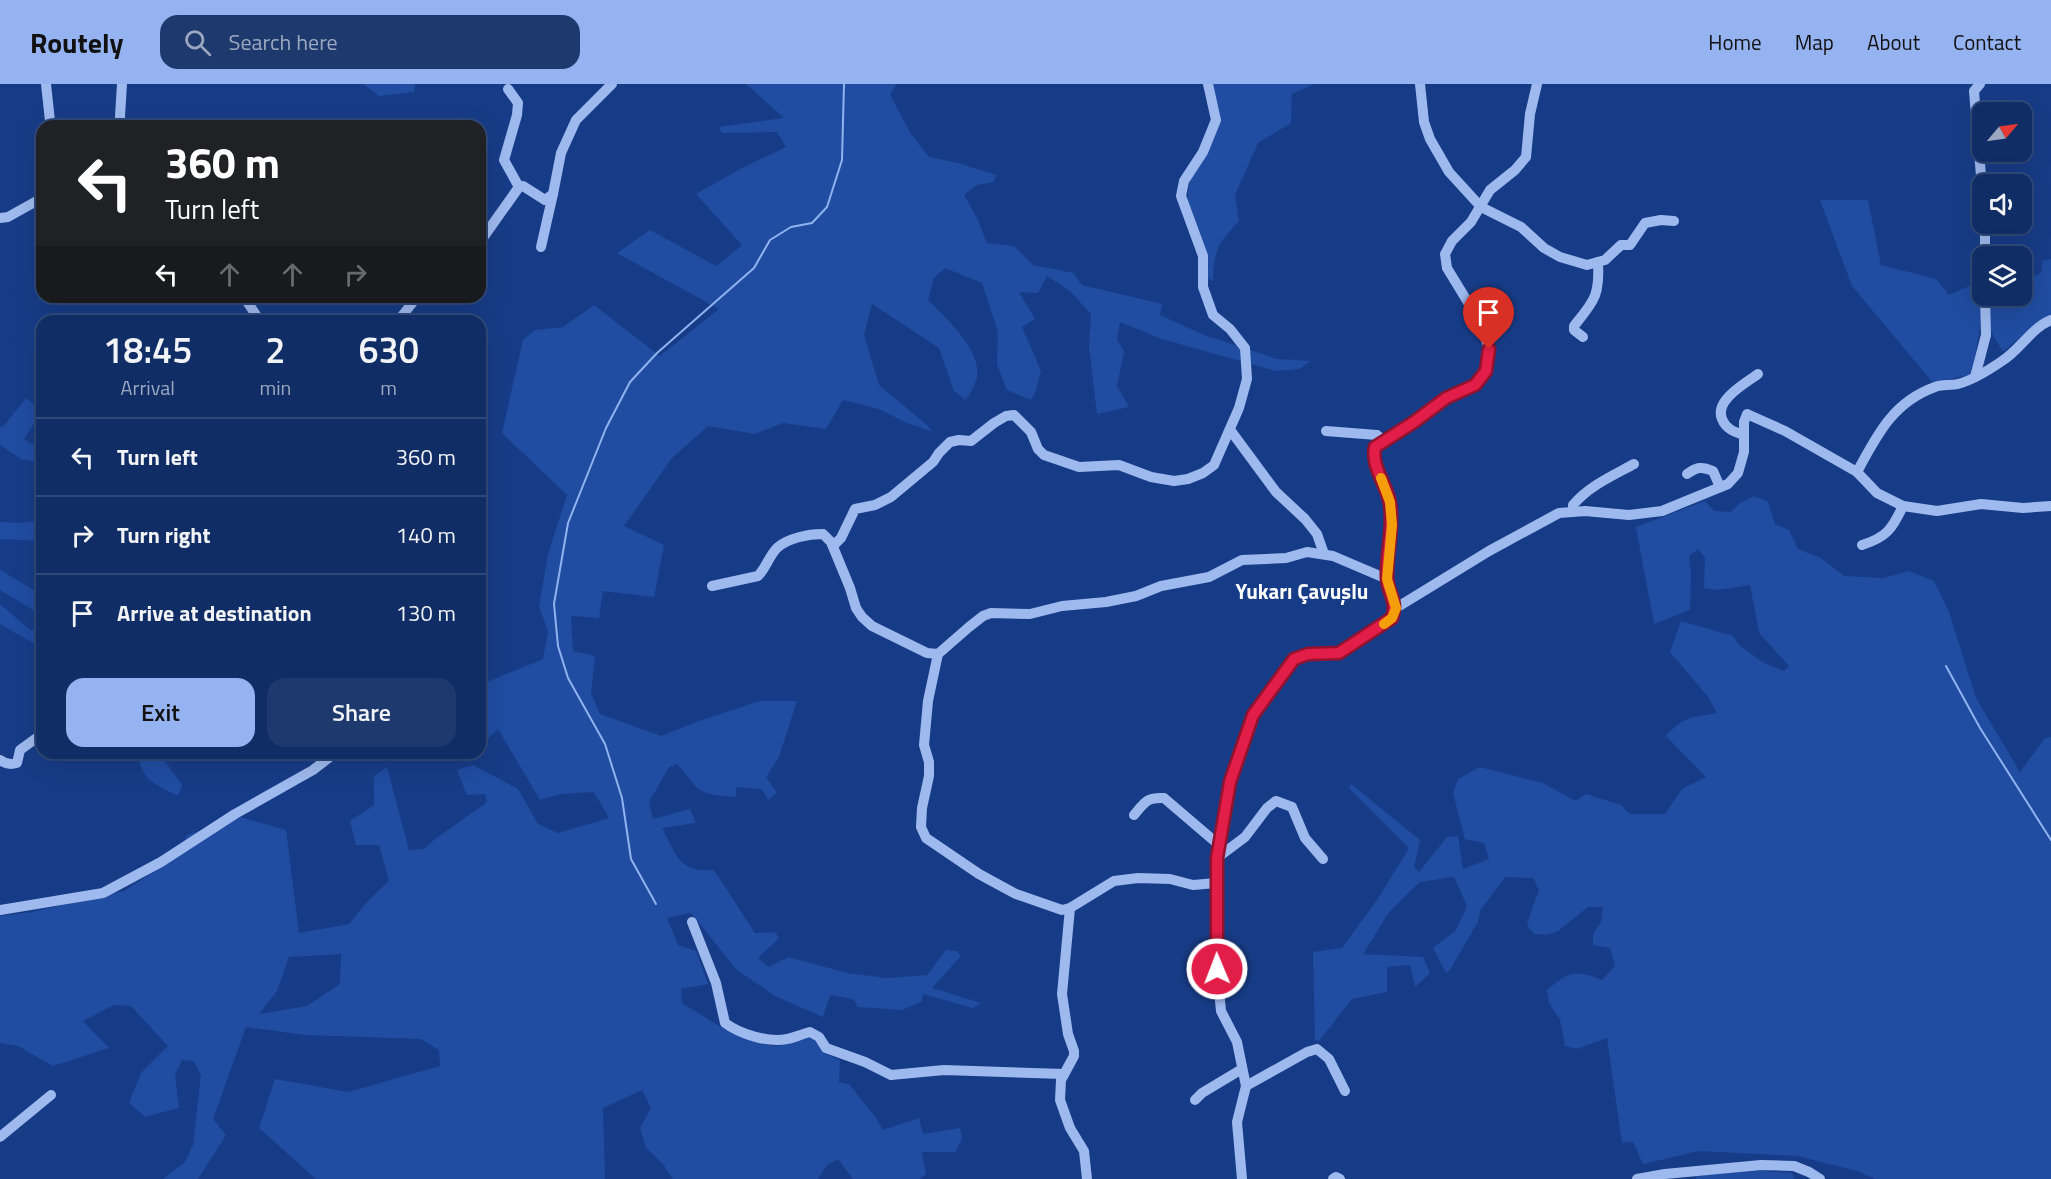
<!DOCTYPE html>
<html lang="en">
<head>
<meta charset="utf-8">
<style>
	:root { --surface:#112d65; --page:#1e396e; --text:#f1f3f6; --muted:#9ca8bf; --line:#304979; --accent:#95b2f1 }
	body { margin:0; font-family:"Titillium Web",sans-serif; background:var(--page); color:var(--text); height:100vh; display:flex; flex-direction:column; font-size:22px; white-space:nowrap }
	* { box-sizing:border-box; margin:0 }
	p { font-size:20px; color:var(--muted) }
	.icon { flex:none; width:33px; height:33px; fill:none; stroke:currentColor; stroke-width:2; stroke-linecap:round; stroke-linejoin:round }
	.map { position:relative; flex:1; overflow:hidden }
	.drawer { position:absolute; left:36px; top:231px; width:450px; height:444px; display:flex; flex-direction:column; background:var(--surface); border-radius:18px; box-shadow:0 6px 24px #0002,0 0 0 2px var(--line) }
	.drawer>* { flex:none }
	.guide { position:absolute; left:36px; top:36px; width:450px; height:183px; border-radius:18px; box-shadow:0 6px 24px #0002,0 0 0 2px var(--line); background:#202124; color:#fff; overflow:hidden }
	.needle { width:39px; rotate:61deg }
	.fabs { position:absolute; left:1972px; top:18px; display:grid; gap:12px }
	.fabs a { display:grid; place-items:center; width:60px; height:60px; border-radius:12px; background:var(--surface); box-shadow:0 6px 24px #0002,0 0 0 2px var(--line); font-size:30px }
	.pin { position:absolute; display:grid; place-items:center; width:51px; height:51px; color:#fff; margin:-62px -26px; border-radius:50% 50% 50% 0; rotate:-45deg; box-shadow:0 0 6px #0007 }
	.pin .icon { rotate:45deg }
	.me { position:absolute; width:66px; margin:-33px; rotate:359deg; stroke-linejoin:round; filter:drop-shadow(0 0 4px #0008) }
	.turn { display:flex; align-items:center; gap:21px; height:126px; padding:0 30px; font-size:27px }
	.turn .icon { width:78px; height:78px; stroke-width:2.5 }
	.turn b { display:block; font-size:42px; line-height:51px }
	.lanes { display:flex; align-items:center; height:57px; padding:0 30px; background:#0003; justify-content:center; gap:30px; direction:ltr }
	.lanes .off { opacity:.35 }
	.eta { display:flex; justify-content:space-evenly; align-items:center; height:102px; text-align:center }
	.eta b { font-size:36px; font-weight:600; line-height:42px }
	.action { display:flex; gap:12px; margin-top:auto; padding:12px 30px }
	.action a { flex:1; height:69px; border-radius:18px; background:var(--accent); color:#111; font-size:24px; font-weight:600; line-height:69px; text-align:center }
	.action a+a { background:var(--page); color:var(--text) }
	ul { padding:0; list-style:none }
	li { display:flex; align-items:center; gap:18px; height:78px; padding:0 30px; border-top:2px solid var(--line) }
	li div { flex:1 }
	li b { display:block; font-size:22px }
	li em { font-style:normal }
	header { display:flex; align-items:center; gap:36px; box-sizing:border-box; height:84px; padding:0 30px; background:var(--accent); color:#111 }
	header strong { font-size:28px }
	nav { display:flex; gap:33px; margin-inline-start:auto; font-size:21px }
	.search { width:420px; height:54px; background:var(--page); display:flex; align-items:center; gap:15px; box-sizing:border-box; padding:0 21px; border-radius:18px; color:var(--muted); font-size:22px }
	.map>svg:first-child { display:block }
	.green { fill:#204ca1; fill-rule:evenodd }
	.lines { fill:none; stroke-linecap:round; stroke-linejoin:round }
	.stream { stroke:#90b3f0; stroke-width:2 }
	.minor { stroke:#9eb9ee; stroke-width:10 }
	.route-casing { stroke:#92132f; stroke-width:15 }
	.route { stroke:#e11d48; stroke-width:10 }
	.slow { stroke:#f59e0b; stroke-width:10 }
	.labels { text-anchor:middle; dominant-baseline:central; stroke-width:6; stroke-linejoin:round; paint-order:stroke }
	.quarter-label { font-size:21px; font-weight:bold; fill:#fff; stroke:#173c87 }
</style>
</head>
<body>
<header>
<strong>Routely</strong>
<div class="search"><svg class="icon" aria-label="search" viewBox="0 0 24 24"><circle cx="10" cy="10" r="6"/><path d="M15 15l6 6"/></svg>Search here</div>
<nav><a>Home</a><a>Map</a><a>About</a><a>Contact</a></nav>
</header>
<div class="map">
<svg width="2051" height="1095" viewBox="0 0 2051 1095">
	<rect width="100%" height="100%" fill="#173c87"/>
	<!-- green -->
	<g class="green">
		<polygon points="363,0 415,0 414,8 379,12"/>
		<path d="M746,0h150l-6,11 21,39 18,23 29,6 38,12 -2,7 -17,3 -13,10 13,23 10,25 27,3 19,19 40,8 9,12 80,19 -2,11 44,20 73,24 34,2 -12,8 -23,2 -114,-32 -42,-17 -3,17 7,12 -7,35 12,21 -32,7 -8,-67 2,-33 -21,-23 -23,-15 -9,17 -19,-1 16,27 -13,8 19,44 -5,19 -5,10 -24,-10 -10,-25 1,-33 -16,-49 -37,-15 -11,10 -6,22c18,19 54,49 49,78 -2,7 -7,15 -11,22l-12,-9 -15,-43 -67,-44 -8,31 15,50 48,40 6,7 -26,-9 -28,-14 -36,-9 -17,29 -43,-6 -28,11 -47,-8 -36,32 -48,68 40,19 -10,52 -51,-6 -4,27 -28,-2 2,35 22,5 -4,37 9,21 61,22 35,-14 64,-21h37l-18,56 -13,20 11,16 -9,7 -6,-11 -26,-2v10c-12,-1 -31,-1 -41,-11 -6,-7 -11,-15 -18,-22l-8,3 -20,35 4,17 37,-10 6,14 -34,5c15,27 16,45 52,42l41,63 20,-1 4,6 -21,20 11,9 19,-10 59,16 40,5 40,-3 19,-25 11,1 4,5 -29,32 49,15 -8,5 -50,-14 -1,7 -20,9 -44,-3 -5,-8 -23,-4 -7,22 -48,-21 -39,-27 -45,-56 -24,5 11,27 18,6 12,33 -27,5 1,14 42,26 48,17 16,-2 17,-7 8,2 13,15 14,6 -1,22 10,2 27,34 7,12 36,-12 4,16 37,-6 2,11 -7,13h-33l4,22 -7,5h-66l-15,-20 -11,6 -9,14h-145l-10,-15 -17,-16 -6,-20 11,-20 -9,-18 -39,18 2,71h-289l-57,-51 16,-49 73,13 92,-26 -1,-16 -18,-11 -115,-4 -60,-8 -33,92 13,16 -28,44h-35l22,-17 8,-17 8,-70 -7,-14 -12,-1 -7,15 4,33 -34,9 -16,-14 12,-30 27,-27 -37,-40 -17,-1 -31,16 26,27 -56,18 -35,-20 -18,-3v-127l32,-4 92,-21 54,-35 9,-21 53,-18 46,13 13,103 50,-9 17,-21 23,-22 -10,-36h-23l-6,-24 24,-16v-29l13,-9 22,83 15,-1 10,-9 53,-38 -2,-8 -18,1 -10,-25 16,-5 45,24 20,35 20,9 51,-15 -15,-26 -33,2 -21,6 -42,-71 -18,17v-44l3,-4 -3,-11 7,-5 56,-23 5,-28 -9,-24 9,-53 19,-59 -65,-62 21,-93 12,-10 28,-3 31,-22 66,51 59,-47 -102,-56 33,-23 66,36 26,-21 -46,-51 46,-26 44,-21 -9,-15 -55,1 -3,-6 65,-9zM341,870l-1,30 -33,22 -48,8 18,-23 12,-34z"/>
		<path d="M1211,0h103l-22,10 -1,29 -33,20 -23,52 4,26c-21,23 -25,28 -26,60l-6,-3 -20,-78 3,-21 20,-33z"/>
		<polygon points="1820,116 1868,116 1881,181 1936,195 1949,211 1983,196 1983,212 2022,212 2022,198 2042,188 2042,177 2051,175 2051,233 2032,243 2003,268 1982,232 1972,290 1933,299 1852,202"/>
		<polygon points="26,314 42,327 24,355 42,366 42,379 21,375 0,361 0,342 3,343"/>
		<path d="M1754,412l14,6 7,22 14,6 9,19 23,9 23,18 38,2 27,-7 25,10 15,31 27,86 44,74 25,-34 6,-1v442h-176l-18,-8 -60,-15 -98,-5 -56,13 -10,-22 -11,1 -15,-105 -31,11 -11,-3 -5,-26 -11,-17 -2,-13c21,-18 29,-21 55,-10l13,-14 -5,-18 -17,-3v-11l8,-12 2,-15h-15l-30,24 -11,4 -12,-1 -5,-4 -3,-7 12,-33 -6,-12 -28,-1 -25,34 -2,11 -29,49 -3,2 -13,-25 23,-18 11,-24 -13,-29 -34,5 -31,30 -26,42 60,3 7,16 -15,14 -5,-22 -23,2v25l-35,7 -33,42 -4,-1 -2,-88 29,-4 37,-51 30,-49 -60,-60 2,-4 69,56 -6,27 5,5 28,-35 11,-1 5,33 26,-10 -5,-16 -19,-4 -12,-46 5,-14 22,-12 63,16 32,18 11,-7 35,11 9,9h35l17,-25 24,-12 -40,-41c19,-21 25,-18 51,-23l-9,-16 -38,-45 11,-31 52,15 6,9 25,18 20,8 5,-5 -30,-33 -9,-48 -32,5 -14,-2 1,-30 -7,-9 -9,7 2,17 -1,37 -36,14 -18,-97 69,-26 9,10 17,1 9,-9z"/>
		<polygon points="42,436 42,457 0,455 0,438 21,439"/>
		<polygon points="0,486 42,511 42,531 0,506"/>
		<polygon points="0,520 29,545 42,550 42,564 0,540"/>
		<path d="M138,669h23l3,7 18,25 -4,11c-24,-13 -36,-14 -40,-43z"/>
		<polygon points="1749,1086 1792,1089 1794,1095 1697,1095 1696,1092"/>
	</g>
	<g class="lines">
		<!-- stream -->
		<g class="stream">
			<polyline points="1946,582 1980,644 2051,756"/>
			<polyline points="656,820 631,775 622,714 605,660 568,594 558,562 554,520 568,439 606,344 630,298 657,269 754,184 770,156 791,143 812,139 827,123 842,76 844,0"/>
		</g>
		<!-- minor -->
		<g class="minor">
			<polyline points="46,0 50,37"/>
			<polyline points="1420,0 1424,38 1430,55 1449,88 1481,123 1521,143 1544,164 1560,173 1587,181 1605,176 1621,161 1630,161 1645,139 1661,136 1674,137"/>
			<polyline points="1980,0 1974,7 1983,116"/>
			<polyline points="508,5 518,19 517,31 504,76 519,103"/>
			<polyline points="121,42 120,32 122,0"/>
			<polyline points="0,134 8,133 42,114"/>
			<polyline points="1985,140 1985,172"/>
			<polyline points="480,158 519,103 523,102 545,116 553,110 561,69 576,36 612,0"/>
			<polyline points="541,163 553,110"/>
			<polyline points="244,213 260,237"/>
			<polyline points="398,237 417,213"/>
			<path d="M1583,253l-9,-7v-4c20,-25 26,-30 24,-64"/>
			<polyline points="1975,293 1986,251 1985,212"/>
			<polyline points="1231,347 1276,408 1305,435 1317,450 1324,470"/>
			<polyline points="1326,347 1377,351 1384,357"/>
			<path d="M1744,351c-10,-3 -18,-6 -22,-16 -8,-19 24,-36 36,-45"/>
			<path d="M1857,388c20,-37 36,-70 78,-85 7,-3 15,-1 23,-3 15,-4 31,-14 44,-23 18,-11 29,-33 49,-41"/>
			<path d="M1687,390c10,-7 14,-8 26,-3l7,16"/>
			<path d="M1573,428v-7c16,-19 39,-29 61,-41"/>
			<path d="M1862,461c25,-8 30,-16 41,-39"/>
			<polyline points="833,462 841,454 855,425 875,421 891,413 933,378 939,369 950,358 959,356 971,357 994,339 1006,332 1014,331 1031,348 1038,365 1044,371 1079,383 1119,381 1151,393 1174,397 1188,395 1203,389 1214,381 1239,324 1247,295 1245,264 1230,245 1213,231 1203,203 1203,172 1181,112 1184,97 1203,68 1216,36 1208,0"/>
			<path d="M712,502l46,-10c8,-8 11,-20 19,-28 11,-10 31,-14 46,-14l8,8 19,46 6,20 6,9 10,9 55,27 11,1"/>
			<polyline points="1396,524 1489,467 1559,429 1585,427 1629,431 1662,427 1728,400 1738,389 1744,368 1744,338 1747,330 1785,347 1857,388 1877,409 1903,422 1937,427 1981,420 2023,424 2051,422"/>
			<path d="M0,676c5,4 10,5 17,3l3,-13 22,-16"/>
			<path d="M1134,731c11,-13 13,-18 30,-17l55,47"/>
			<polyline points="1217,774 1245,753 1267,724 1276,717 1292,723 1305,754 1323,775"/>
			<polyline points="1216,799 1193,801 1170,795 1138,794 1114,797 1070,824 1062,826 1016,810 979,790 926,754 921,743 922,724 929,692 929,678 924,661 928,617 938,570 969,543 983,532 991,529 1030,530 1062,522 1106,518 1136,512 1161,502 1209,493 1242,476 1286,474 1307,468 1333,472 1387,495"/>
			<polyline points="1070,824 1062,910 1068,950 1074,967 1074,972 1061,996 1060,1016 1070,1044 1084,1067 1087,1095"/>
			<polyline points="0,826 103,809 161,778 235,730 313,686 335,669"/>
			<path d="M692,838l24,61 9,40c15,11 43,20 62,16 7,-1 15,-5 23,-7l9,5 7,11 39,14 26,13 53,-5 120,4"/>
			<polyline points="1246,1002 1307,968 1317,965 1329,975 1345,1007"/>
			<polyline points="1195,1016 1202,1009 1242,985"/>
			<polyline points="0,1053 51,1011"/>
			<path d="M1242,1095l-5,-57 9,-36 -9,-44 -16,-31 -4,-42v-111l13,-76 23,-67 41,-56 14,-5 31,-1 53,-35c6,-17 -4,-24 -5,-40 -1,-25 7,-49 3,-74 -3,-20 -19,-36 -15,-57l39,-25 32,-24 29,-13 11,-14 3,-22 -9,-27 -33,-54 -2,-14 7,-13 19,-19 19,-32 25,-20 11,-13 4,-43 7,-30"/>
			<polyline points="1333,1095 1336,1093 1340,1095"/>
			<polyline points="1637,1095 1665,1090 1761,1081 1794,1082 1809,1088 1820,1095"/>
		</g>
	</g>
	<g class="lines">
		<defs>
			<path id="route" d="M1217,885v-111l13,-76 23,-67 41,-56 14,-5 31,-1 53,-35c6,-17 -4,-24 -5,-40 -1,-25 7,-49 3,-74 -3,-20 -19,-36 -15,-57l39,-25 32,-24 29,-13 11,-14 3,-22"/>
		</defs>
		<!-- route casing -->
		<use href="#route" class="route-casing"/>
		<!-- route -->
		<use href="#route" class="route"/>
		<!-- slow -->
		<polyline class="slow" points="1381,394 1390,418 1392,441 1387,495 1396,524 1392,534 1384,540"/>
	</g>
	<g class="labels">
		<!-- quarter labels -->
		<g class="quarter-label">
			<text x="1302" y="507">Yukarı Çavuşlu</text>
		</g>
	</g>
</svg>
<div class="fabs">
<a><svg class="needle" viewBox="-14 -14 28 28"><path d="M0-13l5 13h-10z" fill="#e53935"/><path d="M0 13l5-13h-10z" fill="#9ca8bf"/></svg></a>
<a><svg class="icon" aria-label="sound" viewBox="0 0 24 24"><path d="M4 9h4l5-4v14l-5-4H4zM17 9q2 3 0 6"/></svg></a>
<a><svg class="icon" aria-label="layers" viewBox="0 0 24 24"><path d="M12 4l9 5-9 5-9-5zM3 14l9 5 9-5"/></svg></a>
</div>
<div class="pin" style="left:1489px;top:265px;background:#d93025"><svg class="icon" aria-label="arrive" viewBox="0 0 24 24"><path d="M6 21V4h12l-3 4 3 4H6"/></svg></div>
<svg class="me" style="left:1217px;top:885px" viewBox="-20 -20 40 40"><circle r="17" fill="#e11d48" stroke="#fff" stroke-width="3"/><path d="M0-11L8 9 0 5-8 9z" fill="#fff"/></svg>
<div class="guide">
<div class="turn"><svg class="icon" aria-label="left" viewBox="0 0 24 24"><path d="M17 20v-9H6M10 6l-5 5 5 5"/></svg><div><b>360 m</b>Turn left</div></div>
<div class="lanes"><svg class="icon" aria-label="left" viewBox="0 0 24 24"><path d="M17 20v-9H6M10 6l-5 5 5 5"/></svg><svg class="icon off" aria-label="ahead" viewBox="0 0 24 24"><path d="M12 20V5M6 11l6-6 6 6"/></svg><svg class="icon off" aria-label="ahead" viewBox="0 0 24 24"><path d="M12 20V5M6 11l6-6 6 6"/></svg><svg class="icon off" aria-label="right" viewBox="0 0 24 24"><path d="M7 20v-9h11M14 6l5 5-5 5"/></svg></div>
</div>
<section class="drawer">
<div class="eta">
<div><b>18:45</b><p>Arrival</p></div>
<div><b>2</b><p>min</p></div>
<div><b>630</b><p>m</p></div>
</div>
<ul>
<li><svg class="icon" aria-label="left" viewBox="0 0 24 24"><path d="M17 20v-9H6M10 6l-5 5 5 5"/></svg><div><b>Turn left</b></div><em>360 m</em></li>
<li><svg class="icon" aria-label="right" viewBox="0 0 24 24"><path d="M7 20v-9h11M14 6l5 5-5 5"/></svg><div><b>Turn right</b></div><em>140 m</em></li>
<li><svg class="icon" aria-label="arrive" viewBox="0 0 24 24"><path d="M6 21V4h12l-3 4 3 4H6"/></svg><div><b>Arrive at destination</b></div><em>130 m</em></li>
</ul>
<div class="action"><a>Exit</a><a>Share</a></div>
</section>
</div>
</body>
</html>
